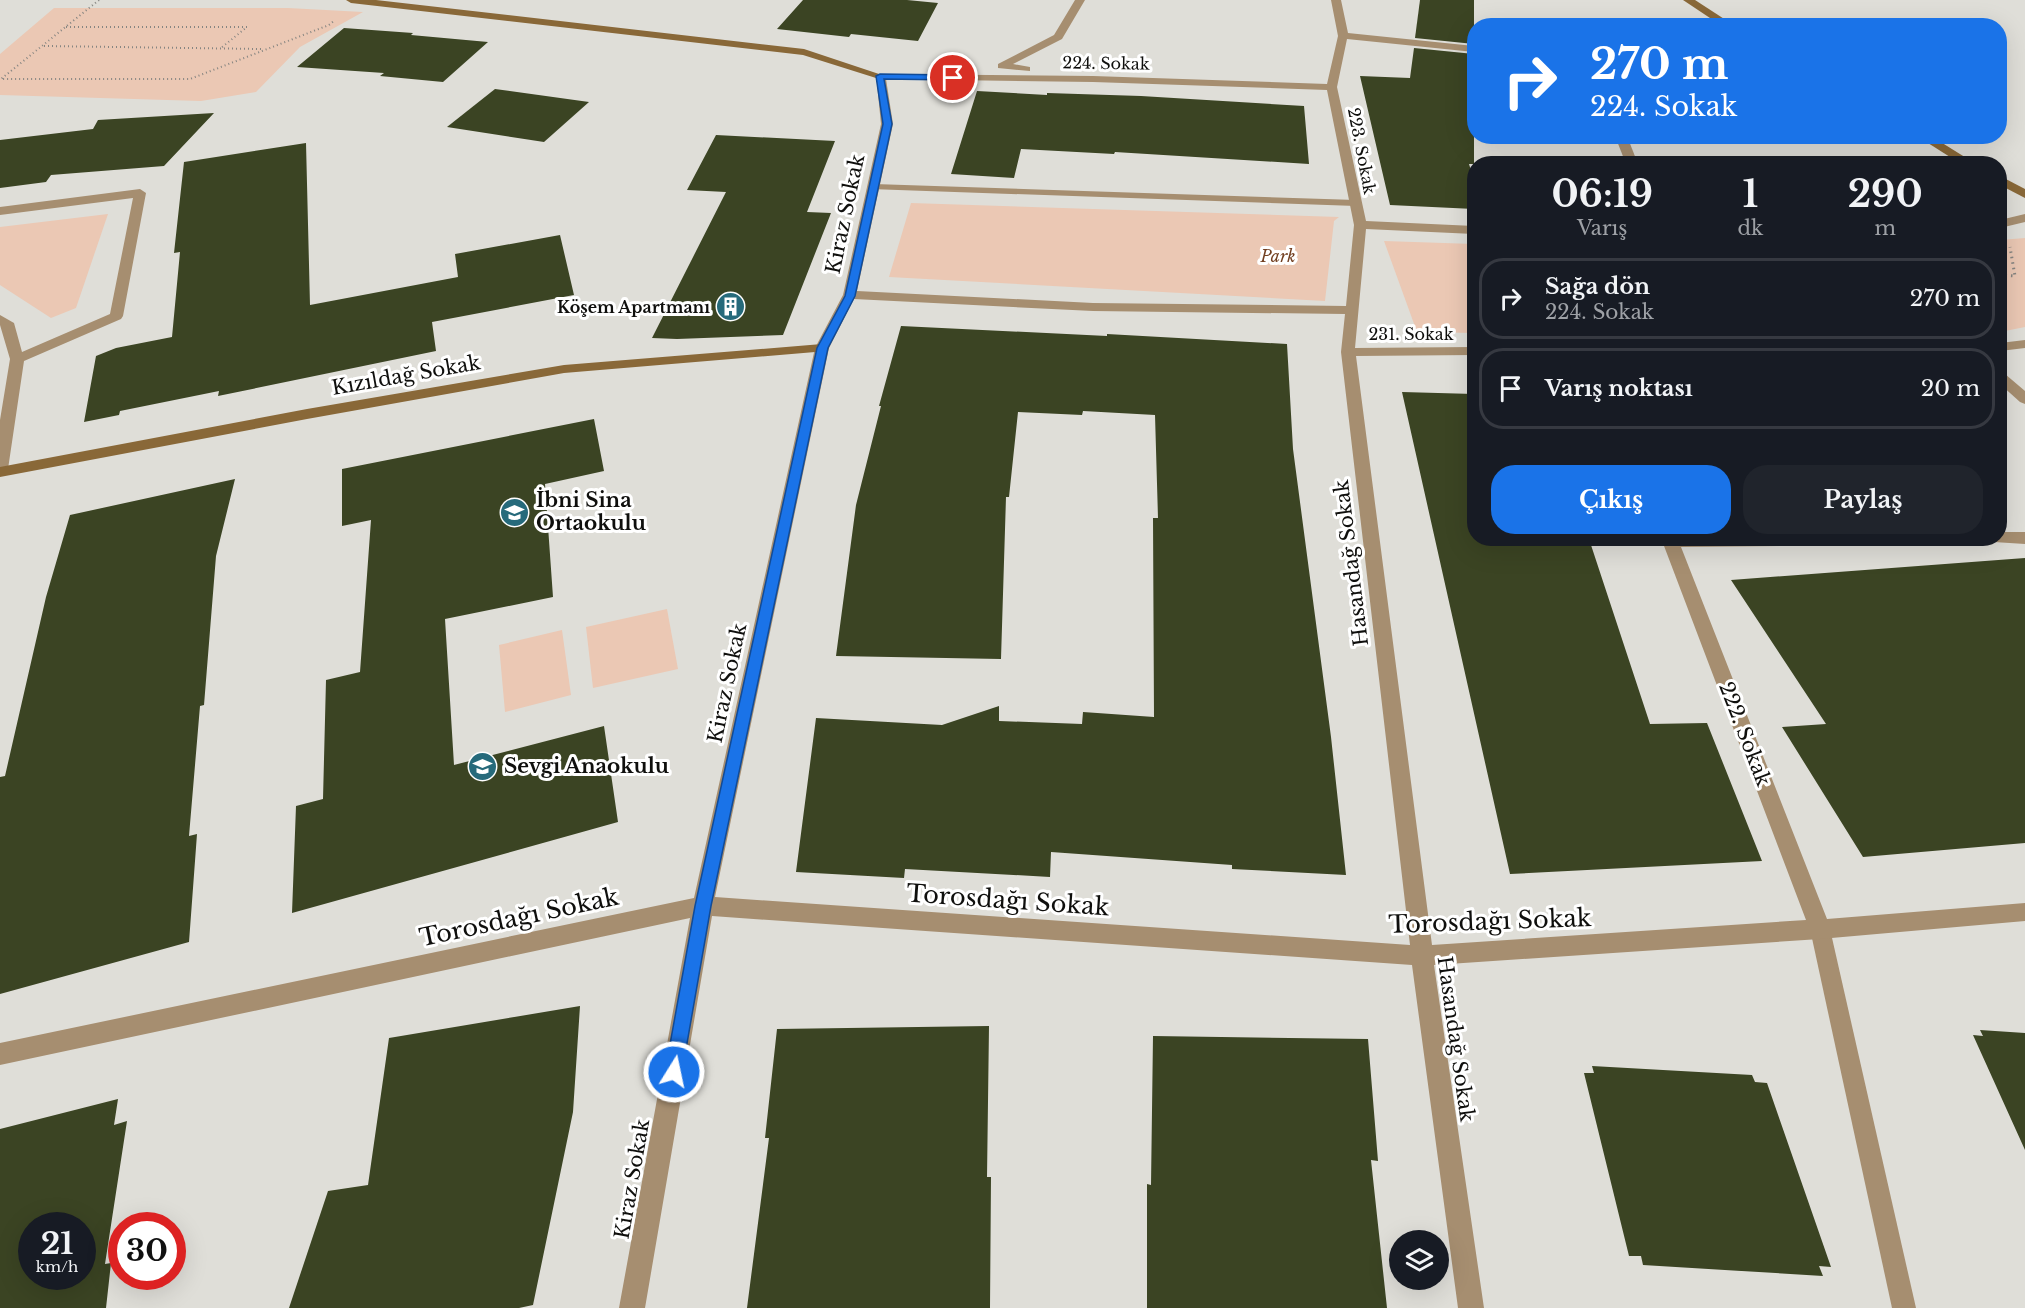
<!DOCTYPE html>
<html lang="tr">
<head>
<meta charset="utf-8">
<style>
	:root { --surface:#171b24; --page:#20242c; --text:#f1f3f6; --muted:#9ea1a6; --line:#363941; --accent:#1a73e8 }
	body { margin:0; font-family:"Libre Baskerville",serif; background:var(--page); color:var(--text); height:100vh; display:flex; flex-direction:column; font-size:22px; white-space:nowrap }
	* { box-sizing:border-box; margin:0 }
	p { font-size:20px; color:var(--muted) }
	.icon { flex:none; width:33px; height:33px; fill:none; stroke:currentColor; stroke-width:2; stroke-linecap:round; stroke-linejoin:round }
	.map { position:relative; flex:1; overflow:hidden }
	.sheet { position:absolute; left:1467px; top:156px; width:540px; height:390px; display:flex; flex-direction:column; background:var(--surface); border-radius:24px; box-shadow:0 6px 24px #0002 }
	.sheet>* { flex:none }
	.hud { position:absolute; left:1467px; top:18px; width:540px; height:126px; border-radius:24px; box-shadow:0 6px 24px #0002; background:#1a73e8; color:#fff; overflow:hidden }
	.tools { position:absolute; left:1389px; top:1230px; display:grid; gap:12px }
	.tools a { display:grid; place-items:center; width:60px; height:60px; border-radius:50%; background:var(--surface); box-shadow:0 6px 24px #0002; font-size:30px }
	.speed { position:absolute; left:18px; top:1212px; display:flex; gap:12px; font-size:30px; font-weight:700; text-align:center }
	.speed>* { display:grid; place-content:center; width:78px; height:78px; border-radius:50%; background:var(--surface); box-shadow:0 6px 24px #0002; line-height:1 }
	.speed small { font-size:15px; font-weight:400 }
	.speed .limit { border:9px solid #d22; background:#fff; color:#111 }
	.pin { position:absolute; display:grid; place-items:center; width:51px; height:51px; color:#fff; margin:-26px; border:3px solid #fff; border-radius:50%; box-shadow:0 2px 6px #0007 }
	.me { position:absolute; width:66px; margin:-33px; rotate:10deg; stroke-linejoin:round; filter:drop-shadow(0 0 4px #0008) }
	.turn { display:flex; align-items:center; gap:21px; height:126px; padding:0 24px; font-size:27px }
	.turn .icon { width:78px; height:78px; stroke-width:2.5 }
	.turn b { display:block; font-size:42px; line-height:51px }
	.eta { display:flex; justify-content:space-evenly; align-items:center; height:102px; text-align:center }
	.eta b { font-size:36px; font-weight:800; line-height:42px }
	.action { display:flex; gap:12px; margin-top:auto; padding:12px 24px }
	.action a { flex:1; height:69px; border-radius:24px; background:var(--accent); color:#fff; font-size:24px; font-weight:800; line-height:69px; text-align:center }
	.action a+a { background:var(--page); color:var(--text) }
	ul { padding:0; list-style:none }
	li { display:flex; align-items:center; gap:18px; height:81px; margin:0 12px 9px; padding:0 12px; border:3px solid var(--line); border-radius:24px }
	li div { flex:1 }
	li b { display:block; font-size:22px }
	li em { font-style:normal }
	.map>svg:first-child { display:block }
	.green { fill:#ebc8b4 }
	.building { fill:#3b4423; fill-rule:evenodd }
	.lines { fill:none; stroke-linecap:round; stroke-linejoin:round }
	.path-far1 { stroke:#868581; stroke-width:2; stroke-dasharray:1 3; stroke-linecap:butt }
	.path { stroke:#868581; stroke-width:3; stroke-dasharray:1.5 4; stroke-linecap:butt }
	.lane { fill:#a68e70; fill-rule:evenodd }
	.street { fill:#a68e70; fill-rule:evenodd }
	.secondary { fill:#896838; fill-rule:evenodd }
	.route { fill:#1a73e8; stroke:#114b97; stroke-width:1.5 }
	.labels { text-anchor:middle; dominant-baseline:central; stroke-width:6; stroke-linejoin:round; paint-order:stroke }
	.far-street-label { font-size:16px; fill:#0f0f0d; stroke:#fff }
	.far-park-label { font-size:16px; font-style:italic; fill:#723f20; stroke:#fff }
	.far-poi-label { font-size:16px; font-weight:bold; fill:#0f0f0d; stroke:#fff; text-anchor:end }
	.street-label { font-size:20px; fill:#0f0f0d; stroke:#fff }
	.poi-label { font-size:20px; font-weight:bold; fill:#0f0f0d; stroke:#fff; text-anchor:start }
	.near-street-label { font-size:24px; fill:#0f0f0d; stroke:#fff }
</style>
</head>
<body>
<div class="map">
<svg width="2025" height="1308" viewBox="0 0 2025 1308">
	<rect width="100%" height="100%" fill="#dfded8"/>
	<!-- green -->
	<g class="green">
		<polygon points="54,8 288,8 363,12 300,47 256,92 201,101 0,95 0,54"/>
		<polygon points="911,203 1339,217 1334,221 1325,301 889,277"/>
		<polygon points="108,214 76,308 51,318 0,285 0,227"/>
		<polygon points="2025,238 2025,327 2000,332 2000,240"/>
		<polygon points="1384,241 1474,244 1474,333 1417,332"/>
		<polygon points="667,609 678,669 593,688 586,627"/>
		<polygon points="562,630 571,695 505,712 499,645"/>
	</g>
	<!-- building -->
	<g class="building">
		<polygon points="803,0 907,0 938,3 918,41 851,34 849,37 777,29"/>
		<polygon points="1420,0 1474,0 1474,44 1415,38"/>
		<polygon points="344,28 413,33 411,35 488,42 443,82 380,76 384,73 297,67"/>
		<polygon points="1414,48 1474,54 1474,164 1469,164 1474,180 1474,209 1390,205 1360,76 1410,78"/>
		<polygon points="495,89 589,102 544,142 447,127"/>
		<polygon points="977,91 1047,95 1047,93 1141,96 1304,106 1309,164 1115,152 1114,154 1021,149 1014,178 951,174"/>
		<polygon points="214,113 164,166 51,175 46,182 0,188 0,140 93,129 98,120"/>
		<polygon points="716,135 835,141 807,212 831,213 783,335 677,339 652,338 726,192 687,190"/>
		<polygon points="306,143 310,305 458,277 455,254 560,235 574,295 432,322 436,351 218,396 219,391 120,411 119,415 84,422 96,356 116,348 172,337 180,252 174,253 184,162"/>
		<polygon points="901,326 1107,336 1107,334 1287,344 1293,449 1331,737 1346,875 1232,869 1232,865 1051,852 1050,877 905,869 904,878 796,872 816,718 942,725 999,706 999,721 1082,724 1083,712 1154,717 1153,518 1158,518 1155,415 1083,411 1082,415 1018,412 1009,497 1006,497 1001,659 836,656 856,505 881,406 879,406"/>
		<polygon points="1402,392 1474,394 1474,538 1590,542 1650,724 1707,723 1762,861 1510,874"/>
		<polygon points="594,419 604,471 545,484 553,597 445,619 454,765 604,726 618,822 292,913 296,806 323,799 326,680 360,672 371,520 342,526 342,469"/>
		<polygon points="235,479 216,556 204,705 200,706 189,836 197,834 189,942 0,994 0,777 5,776 46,597 70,515"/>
		<polygon points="2025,558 2025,843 1863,857 1782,727 1826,724 1731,580"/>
		<polygon points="580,1006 573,1112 533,1305 519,1308 289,1308 328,1191 368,1185 389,1038"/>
		<polygon points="989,1026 987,1177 991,1177 990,1308 747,1308 769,1138 765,1138 777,1029"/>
		<polygon points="1980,1030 2025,1033 2025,1150 1973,1035 1983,1036"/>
		<polygon points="1153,1036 1368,1039 1378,1161 1371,1160 1387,1308 1147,1308 1147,1184 1151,1185"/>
		<polygon points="1592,1066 1752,1075 1755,1082 1767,1083 1831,1267 1819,1266 1823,1276 1643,1265 1641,1256 1629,1256 1584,1073 1594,1073"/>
		<path d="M118,1099l-4,26 13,-4 -22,143 6,-1 -5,45h-106v-179zM32,1226h50v50h-50z"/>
	</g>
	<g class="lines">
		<!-- path-far1 -->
		<g class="path-far1">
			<polyline points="99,0 1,79 190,79 329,25 335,20"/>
			<polyline points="66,27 247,27 221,48"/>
			<polyline points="44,46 261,49"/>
		</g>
		<!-- path -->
		<polyline class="path" points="2000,275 2015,276 2010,247"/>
		<!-- lane -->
		<g class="lane">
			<polygon points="874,184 1356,200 1362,203 1356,206 870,189 868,187"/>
			<polygon points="1820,920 1827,923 1830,929 1916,1308 1892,1308 1810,929 1813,923"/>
		</g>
		<!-- street -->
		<g class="street">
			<polygon points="1075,0 1085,0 1062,39 1013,64 1030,67 1030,71 998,68 998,64 1054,35"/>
			<path d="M1331,0h10l7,33 126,13v6l-127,-13 -10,48 29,134 108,5v8l-108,-5 -11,119 119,-1v8l-118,1 76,589 374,-25 -145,-382h304l-2,4 -6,2 -276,3 146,372 198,-16v18l-205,18 -386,26 50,343h-26l-46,-343 -700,-49 -67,392h-26l71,-390 -690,147v-22l694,-145 121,-550 28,-53 38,-171 -5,-50 217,2 234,8 11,-48zM886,79l207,3 234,8 27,135 -8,81 -253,-3 -236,-12 36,-167zM854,299l239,12 252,3 -4,38 69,593 -695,-48 114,-549z"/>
			<polygon points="1615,136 1627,136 1638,164 1626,164"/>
			<polygon points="140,189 146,193 123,316 121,319 24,361 8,469 0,474 0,420 10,359 0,325 0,315 14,323 22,352 110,314 133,198 0,215 0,207"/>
			<polygon points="2025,214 2025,222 2000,228 2000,220"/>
			<polygon points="2025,340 2025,348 2000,351 2000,343"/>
			<polygon points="2000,373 2005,374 2025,391 2025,404 2020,402 2000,384"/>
			<polygon points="2000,532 2025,532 2025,544 1994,542 1992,538 2000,538"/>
		</g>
		<!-- secondary -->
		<g class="secondary">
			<polygon points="346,0 376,0 804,49 885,76 880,79 876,78 803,55 351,3"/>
			<polygon points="1683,0 1695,0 1735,26 1722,26"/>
			<polygon points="1917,136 1931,136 1976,164 1961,164"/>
			<polygon points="2000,176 2025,189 2025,198 2000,185"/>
			<polygon points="822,344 829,348 827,351 564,373 307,419 0,477 0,467 307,409 564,365"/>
		</g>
	</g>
	<!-- route -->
	<polygon class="route" points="880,74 953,75 957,78 953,80 884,79 892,124 855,296 828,348 711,906 682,1072 680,1078 674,1080 667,1078 665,1072 695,906 817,348 845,296 883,124 876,76"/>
	<!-- icons -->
	<defs>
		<symbol id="building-disc" viewBox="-11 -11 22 22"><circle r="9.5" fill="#266a7b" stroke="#fff"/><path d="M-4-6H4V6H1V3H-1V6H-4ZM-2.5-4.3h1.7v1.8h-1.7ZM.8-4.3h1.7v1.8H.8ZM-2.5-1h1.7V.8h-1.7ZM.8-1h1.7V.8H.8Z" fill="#fff"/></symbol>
		<symbol id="school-disc" viewBox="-11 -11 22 22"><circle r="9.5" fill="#266a7b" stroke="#fff"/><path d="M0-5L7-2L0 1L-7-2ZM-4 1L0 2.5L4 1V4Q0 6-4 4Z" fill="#fff"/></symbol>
	</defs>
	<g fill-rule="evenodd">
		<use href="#building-disc" x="714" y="290" width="33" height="33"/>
		<use href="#school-disc" x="498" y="496" width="33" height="33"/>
		<use href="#school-disc" x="466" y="750" width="33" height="33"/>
	</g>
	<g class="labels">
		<!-- far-street labels -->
		<g class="far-street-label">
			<text transform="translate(1106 63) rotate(1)">224. Sokak</text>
			<text transform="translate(1362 151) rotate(79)">223. Sokak</text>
			<text x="1411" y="334">231. Sokak</text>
		</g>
		<!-- far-park labels -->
		<g class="far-park-label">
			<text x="1278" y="256">Park</text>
		</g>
		<!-- far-poi labels -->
		<g class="far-poi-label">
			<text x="710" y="307">Köşem Apartmanı</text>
		</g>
		<!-- street labels -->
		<g class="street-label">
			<text transform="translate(845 214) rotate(-78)">Kiraz Sokak</text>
			<text transform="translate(406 375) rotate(-10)">Kızıldağ Sokak</text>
			<text transform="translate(1351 563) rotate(-97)">Hasandağ Sokak</text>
			<text transform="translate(727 683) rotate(-78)">Kiraz Sokak</text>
			<text transform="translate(1745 734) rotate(69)">222. Sokak</text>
			<text transform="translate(1456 1039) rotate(82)">Hasandağ Sokak</text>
			<text transform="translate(632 1179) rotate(-80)">Kiraz Sokak</text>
		</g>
		<!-- poi labels -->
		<g class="poi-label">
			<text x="536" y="500">İbni Sina<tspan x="536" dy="23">Ortaokulu</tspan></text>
			<text x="504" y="766">Sevgi Anaokulu</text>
		</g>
		<!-- near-street labels -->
		<g class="near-street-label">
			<text transform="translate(1008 900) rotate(4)">Torosdağı Sokak</text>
			<text transform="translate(519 917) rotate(-12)">Torosdağı Sokak</text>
			<text transform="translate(1490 921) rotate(-2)">Torosdağı Sokak</text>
		</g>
	</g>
</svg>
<div class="tools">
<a><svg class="icon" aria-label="layers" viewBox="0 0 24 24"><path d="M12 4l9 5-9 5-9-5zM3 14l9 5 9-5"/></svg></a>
</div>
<div class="speed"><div>21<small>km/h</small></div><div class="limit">30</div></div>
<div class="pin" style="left:953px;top:78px;background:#d93025"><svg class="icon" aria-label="arrive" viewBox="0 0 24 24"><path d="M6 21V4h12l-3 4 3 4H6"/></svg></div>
<svg class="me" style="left:674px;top:1072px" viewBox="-20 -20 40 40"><circle r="17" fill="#1a73e8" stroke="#fff" stroke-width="3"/><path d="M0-11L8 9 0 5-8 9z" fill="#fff"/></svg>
<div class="hud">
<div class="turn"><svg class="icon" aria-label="right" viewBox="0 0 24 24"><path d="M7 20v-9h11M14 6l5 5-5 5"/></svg><div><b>270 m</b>224. Sokak</div></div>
</div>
<section class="sheet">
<div class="eta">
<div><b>06:19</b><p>Varış</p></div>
<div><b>1</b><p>dk</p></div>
<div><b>290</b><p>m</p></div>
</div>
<ul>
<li><svg class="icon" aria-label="right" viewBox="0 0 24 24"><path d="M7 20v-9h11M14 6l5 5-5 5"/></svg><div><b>Sağa dön</b><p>224. Sokak</p></div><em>270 m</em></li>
<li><svg class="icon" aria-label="arrive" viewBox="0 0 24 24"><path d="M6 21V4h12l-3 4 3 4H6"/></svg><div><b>Varış noktası</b></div><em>20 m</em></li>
</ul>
<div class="action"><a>Çıkış</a><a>Paylaş</a></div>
</section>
</div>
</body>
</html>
